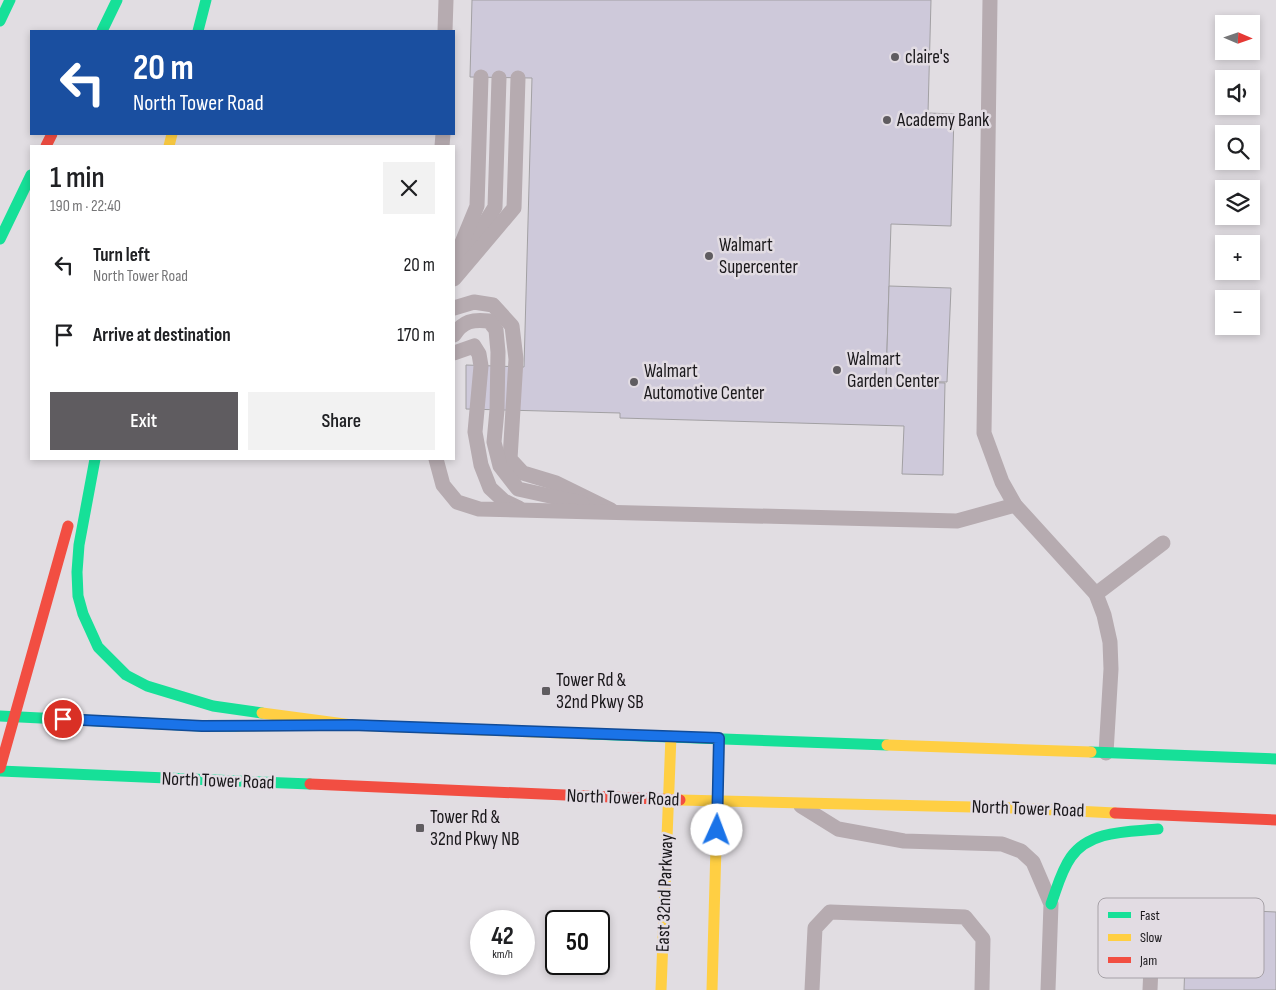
<!DOCTYPE html>
<html lang="en">
<head>
<meta charset="utf-8">
<style>
	:root { --surface:#fff; --page:#f2f2f2; --text:#202124; --muted:#757577; --accent:#5f5c60 }
	body { margin:0; font-family:"Sofia Sans Condensed",sans-serif; background:var(--page); color:var(--text); height:100vh; display:flex; flex-direction:column; font-size:19px; white-space:nowrap }
	* { box-sizing:border-box; margin:0 }
	p { font-size:16px; color:var(--muted) }
	.icon { flex:none; width:28px; height:28px; fill:none; stroke:currentColor; stroke-width:2; stroke-linecap:round; stroke-linejoin:round }
	.map { position:relative; flex:1; overflow:hidden }
	.sheet { position:absolute; left:30px; top:145px; width:425px; height:315px; display:flex; flex-direction:column; background:var(--surface); border-radius:0px; box-shadow:0 2px 8px #0003 }
	.sheet>* { flex:none }
	.banner { position:absolute; left:30px; top:30px; width:425px; height:105px; border-radius:0px; box-shadow:0 2px 8px #0003; background:#1a4fa0; color:#fff; overflow:hidden }
	.needle { width:32px; rotate:92deg }
	.tools { position:absolute; left:1215px; top:15px; display:grid; gap:10px }
	.tools a { display:grid; place-items:center; width:45px; height:45px; border-radius:0px; background:var(--surface); box-shadow:0 2px 8px #0003; font-size:25px }
	.speed { position:absolute; left:470px; top:910px; display:flex; gap:10px; font-size:25px; font-weight:700; text-align:center }
	.speed>* { display:grid; place-content:center; width:65px; height:65px; border-radius:50%; background:var(--surface); box-shadow:0 2px 8px #0003; line-height:1 }
	.speed small { font-size:12px; font-weight:400 }
	.speed .limit { border:2px solid #111; border-radius:8px; background:#fff; color:#111 }
	.pin { position:absolute; display:grid; place-items:center; width:42px; height:42px; color:#fff; margin:-21px; border:2px solid #fff; border-radius:50%; box-shadow:0 1px 5px #0007 }
	.me { position:absolute; width:55px; margin:-28px; rotate:2deg; stroke-linejoin:round; filter:drop-shadow(0 0 4px #0008) }
	.turn { display:flex; align-items:center; gap:18px; height:105px; padding:0 20px; font-size:22px }
	.turn .icon { width:65px; height:65px; stroke-width:2.5 }
	.turn b { display:block; font-size:35px; line-height:42px }
	.round { display:grid; place-items:center; flex:none; width:52px; height:52px; border-radius:0px; background:var(--page) }
	.headline { display:flex; align-items:center; justify-content:space-between; height:85px; padding:0 20px }
	h1 { font-size:30px; font-weight:600; line-height:38px }
	.button { display:flex; gap:10px; margin-top:auto; padding:10px 20px }
	.button a { flex:1; height:58px; border-radius:0px; background:var(--accent); color:#fff; font-size:20px; font-weight:600; line-height:58px; text-align:center }
	.button a+a { background:var(--page); color:var(--text) }
	ul { padding:0; list-style:none }
	li { display:flex; align-items:center; gap:15px; height:70px; padding:0 20px }
	li div { flex:1 }
	li b { display:block; font-size:19px }
	li em { font-style:normal }
	.map>svg:first-child { display:block }
	.building { fill:#cec9da; stroke:#a2a0a3 }
	.lines { fill:none; stroke-linecap:round; stroke-linejoin:round }
	.lane { stroke:#b6abb0; stroke-width:15 }
	.fast { stroke:#16e098; stroke-width:11 }
	.slow { stroke:#ffcf43; stroke-width:11 }
	.jam { stroke:#f24e42; stroke-width:11 }
	.route-casing { stroke:#114b97; stroke-width:12 }
	.route { stroke:#1a73e8; stroke-width:9 }
	.poi-dot { fill:#5f5c60; stroke:#e2dce3; stroke-width:2 }
	.labels { text-anchor:middle; dominant-baseline:central; stroke-width:5; stroke-linejoin:round; paint-order:stroke }
	.poi-label { font-size:19px; fill:#19171a; stroke:#e2dce3; text-anchor:start }
	.street-label { font-size:19px; fill:#19171a; stroke:#e2dce3 }
	.key { fill:#e2dce3; stroke:#a6a1a7; stroke-width:1 }
	.key-label { font-size:14px; fill:#19171a }
</style>
</head>
<body>
<div class="map">
<svg width="1276" height="990" viewBox="0 0 1276 990">
	<rect width="100%" height="100%" fill="#e1dde2"/>
	<!-- building -->
	<g class="building">
		<polygon points="472,0 931,0 928,113 954,114 951,226 891,224 886,381 945,383 943,475 902,474 904,426 620,418 620,413 466,409 466,365 524,367 532,78 470,77"/>
		<polygon points="889,286 951,288 947,382 886,381"/>
		<polygon points="1187,908 1276,912 1276,990 1184,990"/>
	</g>
	<g class="lines">
		<!-- lane -->
		<g class="lane">
			<polyline points="990,0 984,433 1002,482 1015,505 1096,594 1104,615 1110,642 1111,669 1106,753"/>
			<polyline points="445,31 446,0"/>
			<polyline points="442,146 443,134"/>
			<polyline points="466,253 495,207 499,78"/>
			<polyline points="454,262 477,206 481,77"/>
			<polyline points="454,279 514,208 518,78"/>
			<polyline points="454,308 474,302 493,305 512,326 516,359 510,459 523,473 556,483 611,510"/>
			<path d="M454,335c9,-14 19,-16 35,-14l7,9 2,22 -1,58 -3,32 6,24 18,23 64,14"/>
			<polyline points="454,353 474,346 479,354 481,366 475,432 481,465 490,488 504,501 519,508"/>
			<polyline points="436,459 443,485 457,502 479,509 957,521 1015,505"/>
			<polyline points="1096,594 1163,543"/>
			<polyline points="801,806 838,829 904,841 1002,844 1021,851 1033,862 1051,904 1048,990"/>
			<polyline points="812,990 815,928 830,912 965,917 983,939 982,990"/>
			<polyline points="1150,990 1152,943"/>
		</g>
		<!-- fast -->
		<g class="fast">
			<polyline points="0,21 10,0"/>
			<polyline points="102,31 117,0"/>
			<polyline points="198,31 206,0"/>
			<polyline points="0,239 31,175"/>
			<polyline points="95,459 79,545 77,572 78,596 83,614 98,647 126,675 147,686 213,706 262,713"/>
			<polyline points="0,716 202,726 238,726"/>
			<polyline points="589,734 887,745"/>
			<polyline points="1091,752 1276,759"/>
			<polyline points="0,771 310,784"/>
			<path d="M1051,904c6,-16 10,-33 20,-47 19,-27 57,-25 87,-28"/>
		</g>
		<!-- slow -->
		<g class="slow">
			<polyline points="169,146 172,134"/>
			<polyline points="262,713 352,725"/>
			<polyline points="238,726 352,725 589,734"/>
			<polyline points="887,745 1091,752"/>
			<polyline points="680,800 1014,808 1115,813"/>
			<polyline points="661,990 671,736"/>
			<polyline points="712,990 719,738"/>
		</g>
		<!-- jam -->
		<g class="jam">
			<polyline points="46,146 52,134"/>
			<polyline points="0,768 68,526"/>
			<polyline points="310,784 680,800"/>
			<polyline points="1115,813 1276,820"/>
		</g>
	</g>
	<g class="lines">
		<defs>
			<polyline id="route" points="63,719 202,726 352,725 719,738 717,830"/>
		</defs>
		<!-- route casing -->
		<use href="#route" class="route-casing"/>
		<!-- route -->
		<use href="#route" class="route"/>
	</g>
	<!-- markers -->
	<g class="poi-dot">
		<circle cx="895" cy="57" r="5"/>
		<circle cx="887" cy="120" r="5"/>
		<circle cx="709" cy="256" r="5"/>
		<circle cx="837" cy="370" r="5"/>
		<circle cx="634" cy="382" r="5"/>
		<rect x="541" y="686" width="10" height="10" rx="2.5"/>
		<rect x="415" y="823" width="10" height="10" rx="2.5"/>
	</g>
	<g class="labels">
		<!-- poi labels -->
		<g class="poi-label">
			<text x="905" y="57">claire's</text>
			<text x="897" y="120">Academy Bank</text>
			<text x="719" y="245">Walmart<tspan x="719" dy="22">Supercenter</tspan></text>
			<text x="847" y="359">Walmart<tspan x="847" dy="22">Garden Center</tspan></text>
			<text x="644" y="371">Walmart<tspan x="644" dy="22">Automotive Center</tspan></text>
			<text x="556" y="680">Tower Rd &amp;<tspan x="556" dy="22">32nd Pkwy SB</tspan></text>
			<text x="430" y="817">Tower Rd &amp;<tspan x="430" dy="22">32nd Pkwy NB</tspan></text>
		</g>
		<!-- street labels -->
		<g class="street-label">
			<text transform="translate(218 781) rotate(2)">North Tower Road</text>
			<text transform="translate(623 798) rotate(2)">North Tower Road</text>
			<text transform="translate(1028 809) rotate(2)">North Tower Road</text>
			<text transform="translate(665 893) rotate(-88)">East 32nd Parkway</text>
		</g>
	</g>
	<!-- legend -->
	<rect x="1098" y="898" width="166" height="80" rx="8" class="key"/>
	<rect x="1108" y="912" width="23" height="6" fill="#16e098"/>
	<rect x="1108" y="934" width="23" height="7" fill="#ffcf43"/>
	<rect x="1108" y="957" width="23" height="6" fill="#f24e42"/>
	<g class="key-label">
		<text x="1140" y="920">Fast</text>
		<text x="1140" y="942">Slow</text>
		<text x="1140" y="965">Jam</text>
	</g>
</svg>
<div class="tools">
<a><svg class="needle" viewBox="-14 -14 28 28"><path d="M0-13l5 13h-10z" fill="#e53935"/><path d="M0 13l5-13h-10z" fill="#757577"/></svg></a>
<a><svg class="icon" aria-label="sound" viewBox="0 0 24 24"><path d="M4 9h4l5-4v14l-5-4H4zM17 9q2 3 0 6"/></svg></a>
<a><svg class="icon" aria-label="search" viewBox="0 0 24 24"><circle cx="10" cy="10" r="6"/><path d="M15 15l6 6"/></svg></a>
<a><svg class="icon" aria-label="layers" viewBox="0 0 24 24"><path d="M12 4l9 5-9 5-9-5zM3 14l9 5 9-5"/></svg></a>
<a>+</a>
<a>−</a>
</div>
<div class="speed"><div>42<small>km/h</small></div><div class="limit">50</div></div>
<div class="pin" style="left:63px;top:719px;background:#d93025"><svg class="icon" aria-label="arrive" viewBox="0 0 24 24"><path d="M6 21V4h12l-3 4 3 4H6"/></svg></div>
<svg class="me" style="left:717px;top:830px" viewBox="-20 -20 40 40"><circle r="19" fill="#fff"/><path d="M0-13L10 11 0 6-10 11z" fill="#1a73e8"/></svg>
<div class="banner">
<div class="turn"><svg class="icon" aria-label="left" viewBox="0 0 24 24"><path d="M17 20v-9H6M10 6l-5 5 5 5"/></svg><div><b>20 m</b>North Tower Road</div></div>
</div>
<section class="sheet">
<div class="headline"><div><h1>1 min</h1><p>190 m · 22:40</p></div><a class="round"><svg class="icon" aria-label="close" viewBox="0 0 24 24"><path d="M6 6l12 12M18 6L6 18"/></svg></a></div>
<ul>
<li><svg class="icon" aria-label="left" viewBox="0 0 24 24"><path d="M17 20v-9H6M10 6l-5 5 5 5"/></svg><div><b>Turn left</b><p>North Tower Road</p></div><em>20 m</em></li>
<li><svg class="icon" aria-label="arrive" viewBox="0 0 24 24"><path d="M6 21V4h12l-3 4 3 4H6"/></svg><div><b>Arrive at destination</b></div><em>170 m</em></li>
</ul>
<div class="button"><a>Exit</a><a>Share</a></div>
</section>
</div>
</body>
</html>
